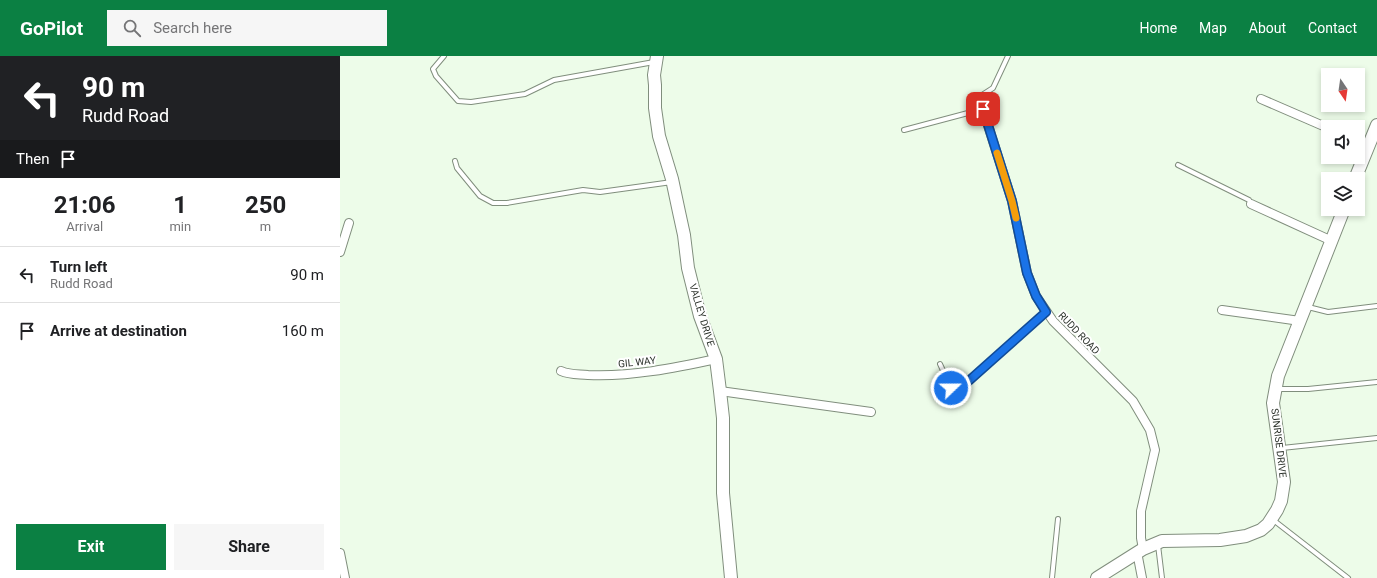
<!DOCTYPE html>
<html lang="en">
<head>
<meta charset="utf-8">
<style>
	:root { --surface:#fff; --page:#f6f6f6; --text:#202124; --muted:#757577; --line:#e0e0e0; --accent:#0b8043 }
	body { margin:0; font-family:Roboto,sans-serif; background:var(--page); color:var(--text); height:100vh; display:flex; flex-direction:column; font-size:15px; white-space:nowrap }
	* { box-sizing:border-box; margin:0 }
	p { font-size:13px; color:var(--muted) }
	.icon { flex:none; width:22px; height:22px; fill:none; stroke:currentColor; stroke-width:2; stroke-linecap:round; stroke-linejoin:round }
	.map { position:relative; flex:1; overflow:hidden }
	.details { display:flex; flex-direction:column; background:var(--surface); width:340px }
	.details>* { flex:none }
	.hud { background:#202124; color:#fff; overflow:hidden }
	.needle { width:26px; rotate:167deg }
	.tools { position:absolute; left:981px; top:12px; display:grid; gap:8px }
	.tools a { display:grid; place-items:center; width:44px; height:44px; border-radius:0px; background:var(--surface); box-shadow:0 2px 6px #0003; font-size:20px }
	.pin { position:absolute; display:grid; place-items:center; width:34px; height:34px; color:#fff; margin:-17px; border-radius:8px; box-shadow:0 2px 6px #0006 }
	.me { position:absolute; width:44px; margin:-22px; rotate:68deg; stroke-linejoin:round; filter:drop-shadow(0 0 3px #0008) }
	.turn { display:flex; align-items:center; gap:14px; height:84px; padding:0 16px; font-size:18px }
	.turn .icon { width:52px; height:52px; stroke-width:2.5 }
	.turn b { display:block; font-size:28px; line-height:34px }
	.then { display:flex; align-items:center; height:38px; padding:0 16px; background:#0003; gap:8px; font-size:15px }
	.eta { display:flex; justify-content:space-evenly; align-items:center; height:68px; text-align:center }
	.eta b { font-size:24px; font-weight:700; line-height:28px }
	.button { display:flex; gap:8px; margin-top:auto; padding:8px 16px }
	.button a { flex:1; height:46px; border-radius:0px; background:var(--accent); color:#fff; font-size:16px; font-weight:700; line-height:46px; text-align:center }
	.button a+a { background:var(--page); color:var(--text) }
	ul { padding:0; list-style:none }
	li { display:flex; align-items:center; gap:12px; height:56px; padding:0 16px; border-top:1px solid var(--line) }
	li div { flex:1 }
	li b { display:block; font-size:15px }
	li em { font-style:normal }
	header { display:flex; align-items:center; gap:24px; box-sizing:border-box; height:56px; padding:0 20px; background:var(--accent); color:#fff }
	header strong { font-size:19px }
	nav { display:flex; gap:22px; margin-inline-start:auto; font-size:14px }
	.search { width:280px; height:36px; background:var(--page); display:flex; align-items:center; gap:10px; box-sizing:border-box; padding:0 14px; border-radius:0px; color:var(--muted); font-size:15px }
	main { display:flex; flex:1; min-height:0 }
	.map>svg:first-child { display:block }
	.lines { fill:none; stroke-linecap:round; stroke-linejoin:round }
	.lane-casing { stroke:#808e7d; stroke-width:6 }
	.street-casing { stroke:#808e7d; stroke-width:10 }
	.secondary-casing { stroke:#808e7d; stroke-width:14 }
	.lane { stroke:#fff; stroke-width:4 }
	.street { stroke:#fff; stroke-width:8 }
	.secondary { stroke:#fff; stroke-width:12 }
	.route-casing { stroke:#114b97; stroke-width:10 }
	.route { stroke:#1a73e8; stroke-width:7 }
	.slow { stroke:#f59e0b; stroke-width:7 }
	.labels { text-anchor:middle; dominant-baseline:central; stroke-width:4; stroke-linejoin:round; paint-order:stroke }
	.street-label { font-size:10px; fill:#2b312a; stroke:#fff }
</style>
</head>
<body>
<header>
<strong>GoPilot</strong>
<div class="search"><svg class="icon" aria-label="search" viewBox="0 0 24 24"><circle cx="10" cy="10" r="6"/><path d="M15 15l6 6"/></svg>Search here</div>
<nav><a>Home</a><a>Map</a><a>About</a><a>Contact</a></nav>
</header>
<main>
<section class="details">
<div class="hud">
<div class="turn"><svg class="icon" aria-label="left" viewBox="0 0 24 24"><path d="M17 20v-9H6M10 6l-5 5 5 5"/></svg><div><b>90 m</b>Rudd Road</div></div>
<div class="then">Then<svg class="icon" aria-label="arrive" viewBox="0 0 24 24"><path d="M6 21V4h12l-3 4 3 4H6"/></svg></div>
</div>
<div class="eta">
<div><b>21:06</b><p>Arrival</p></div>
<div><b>1</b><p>min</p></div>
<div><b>250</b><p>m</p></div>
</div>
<ul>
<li><svg class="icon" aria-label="left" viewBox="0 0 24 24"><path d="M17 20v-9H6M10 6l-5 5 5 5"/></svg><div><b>Turn left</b><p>Rudd Road</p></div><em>90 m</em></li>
<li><svg class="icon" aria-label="arrive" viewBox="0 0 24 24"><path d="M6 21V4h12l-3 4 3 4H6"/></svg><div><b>Arrive at destination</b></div><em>160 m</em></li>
</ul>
<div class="button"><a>Exit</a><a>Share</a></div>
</section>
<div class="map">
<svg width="1037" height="522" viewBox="0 0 1037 522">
	<rect width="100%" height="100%" fill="#edfce9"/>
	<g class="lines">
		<defs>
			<g id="lane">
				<polyline points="104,0 93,13 96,20 118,45 131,46 185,38 214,24 314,6"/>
				<polyline points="639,41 653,32 668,0"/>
				<polyline points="564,74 643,53"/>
				<polyline points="115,105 117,112 140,140 153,147 167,147 243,134 260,136 332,126"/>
				<polyline points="838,109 909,144 911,148"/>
				<polyline points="968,251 988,256 1037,250"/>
				<polyline points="600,308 611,332 619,332 673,286 706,256"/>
				<polyline points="938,333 968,333 1037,326"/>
				<polyline points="942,392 1037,382"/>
				<polyline points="932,463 1008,522"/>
				<polyline points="818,489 822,522"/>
				<polyline points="712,522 718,463"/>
			</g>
			<g id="street">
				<polyline points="639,41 672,145 687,217 696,240 713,265 793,345 810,374 815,394 801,455 801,482 803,493"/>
				<polyline points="921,43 988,72"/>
				<polyline points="1018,85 1028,89"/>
				<polyline points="911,148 992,185"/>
				<polyline points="0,196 9,167"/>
				<polyline points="882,254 960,265"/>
				<path d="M221,315c9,4 17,3 27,4 42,2 87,-7 128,-16"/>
				<polyline points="380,335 531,356"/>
				<polyline points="797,496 802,522"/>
				<polyline points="0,497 5,522"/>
			</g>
			<g id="secondary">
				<polyline points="317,0 314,19 315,29 315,52 319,80 332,123 339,156 344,179 348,212 360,260 376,303 380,335 383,362 383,437 391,522"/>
				<polyline points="1015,123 1037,69"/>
				<polyline points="757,522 803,493 822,485 880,484 906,480 921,474 928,468 937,454 941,445 944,426 933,347 938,320 1004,153"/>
			</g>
		</defs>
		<!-- lane casing -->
		<use href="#lane" class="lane-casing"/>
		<!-- street casing -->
		<use href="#street" class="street-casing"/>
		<!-- secondary casing -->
		<use href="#secondary" class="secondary-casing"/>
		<!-- lane -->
		<use href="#lane" class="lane"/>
		<!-- street -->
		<use href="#street" class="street"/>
		<!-- secondary -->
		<use href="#secondary" class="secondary"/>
	</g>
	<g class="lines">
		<defs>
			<polyline id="route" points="611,332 619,332 623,330 706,256 696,240 687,217 672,145 643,53"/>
		</defs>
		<!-- route casing -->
		<use href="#route" class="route-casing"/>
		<!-- route -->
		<use href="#route" class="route"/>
		<!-- slow -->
		<polyline class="slow" points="657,97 672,145 676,162"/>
	</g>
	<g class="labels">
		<!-- street labels -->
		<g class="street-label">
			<text transform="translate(362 259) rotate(73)">VALLEY DRIVE</text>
			<text transform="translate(739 277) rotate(46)">RUDD ROAD</text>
			<text transform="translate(297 306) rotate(-6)">GIL WAY</text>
			<text transform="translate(939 387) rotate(83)">SUNRISE DRIVE</text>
		</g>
	</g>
</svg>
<div class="tools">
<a><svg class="needle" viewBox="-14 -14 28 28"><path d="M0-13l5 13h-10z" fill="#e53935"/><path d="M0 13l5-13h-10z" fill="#757577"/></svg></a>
<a><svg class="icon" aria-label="sound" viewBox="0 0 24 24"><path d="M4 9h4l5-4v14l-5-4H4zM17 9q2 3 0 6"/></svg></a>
<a><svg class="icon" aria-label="layers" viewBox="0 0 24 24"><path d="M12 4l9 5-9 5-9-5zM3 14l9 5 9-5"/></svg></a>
</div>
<div class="pin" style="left:643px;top:53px;background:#d93025"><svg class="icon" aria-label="arrive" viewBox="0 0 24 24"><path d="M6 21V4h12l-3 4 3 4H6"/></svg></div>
<svg class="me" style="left:611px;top:332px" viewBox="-20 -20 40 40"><circle r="17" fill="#1a73e8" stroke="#fff" stroke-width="3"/><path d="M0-11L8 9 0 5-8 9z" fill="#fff"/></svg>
</div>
</main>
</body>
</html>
